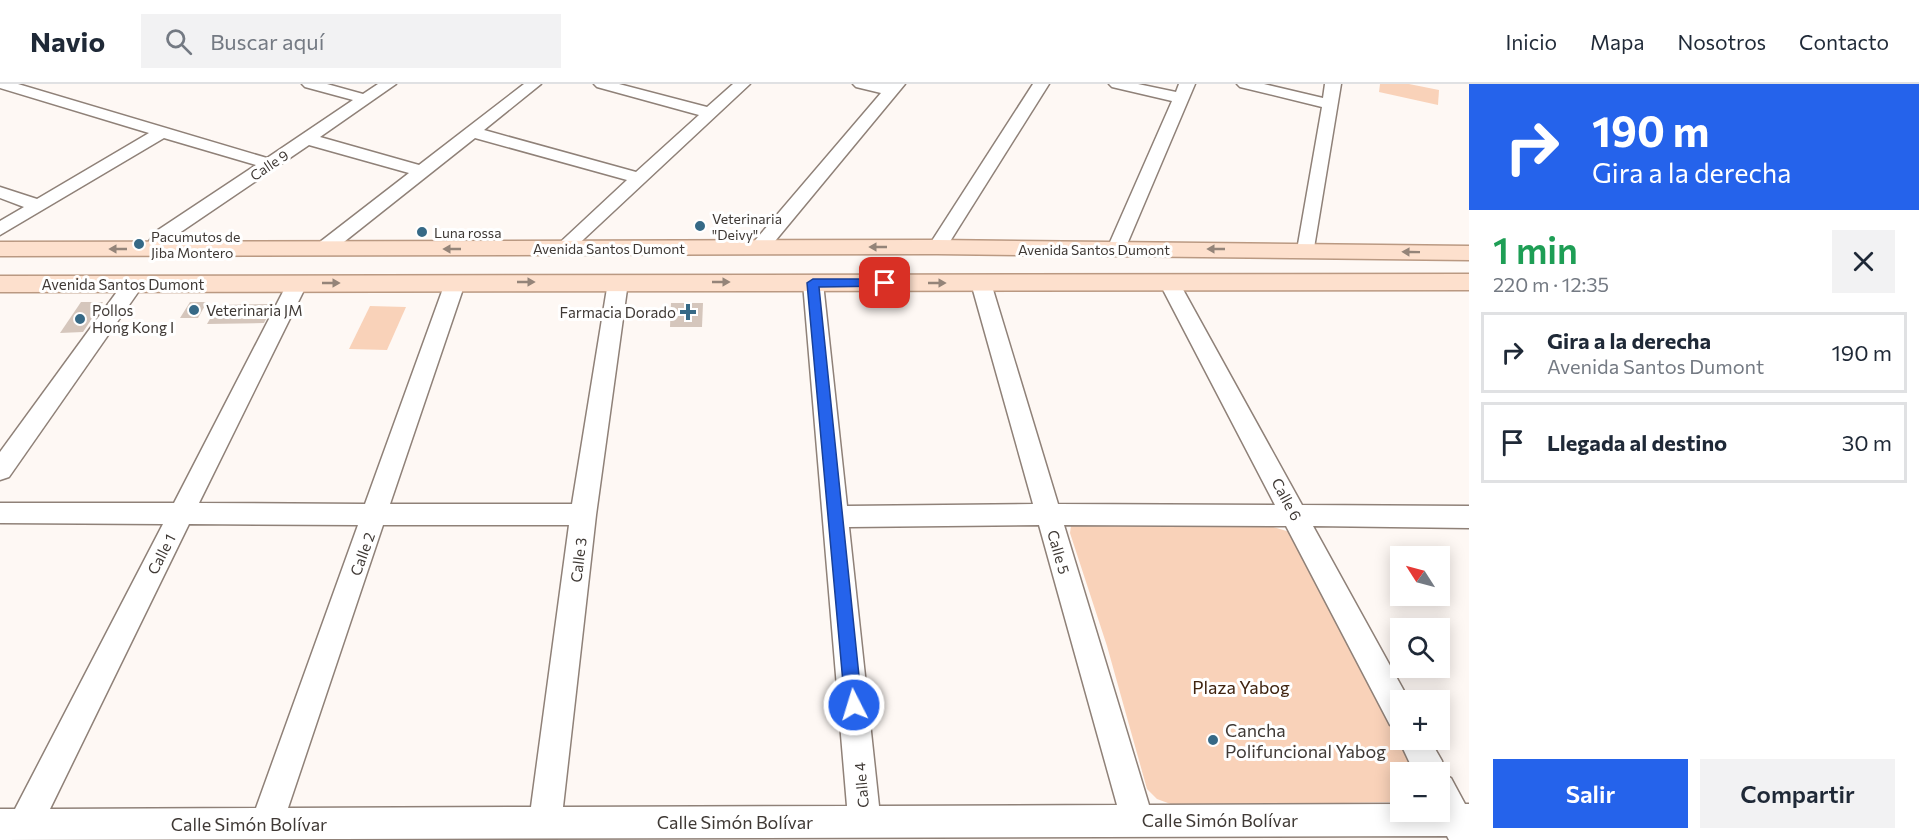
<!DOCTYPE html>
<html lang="es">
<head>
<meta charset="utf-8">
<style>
	:root { --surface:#fff; --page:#f2f2f3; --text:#1f2937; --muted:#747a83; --line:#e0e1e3; --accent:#2563eb }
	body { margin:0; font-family:Commissioner,sans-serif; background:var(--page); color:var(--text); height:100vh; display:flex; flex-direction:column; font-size:22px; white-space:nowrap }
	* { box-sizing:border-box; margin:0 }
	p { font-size:20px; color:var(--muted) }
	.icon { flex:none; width:33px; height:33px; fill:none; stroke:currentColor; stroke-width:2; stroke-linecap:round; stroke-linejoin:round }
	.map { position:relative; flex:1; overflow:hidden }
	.details { display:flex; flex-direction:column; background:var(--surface); width:450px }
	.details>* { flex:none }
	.top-card { background:#2563eb; color:#fff; overflow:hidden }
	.needle { width:39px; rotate:306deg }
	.controls { position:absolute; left:1390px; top:462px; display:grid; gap:12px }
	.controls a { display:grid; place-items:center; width:60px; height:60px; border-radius:0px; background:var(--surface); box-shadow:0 3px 15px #0003; font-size:30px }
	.pin { position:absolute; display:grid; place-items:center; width:51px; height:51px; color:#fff; margin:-26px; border-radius:12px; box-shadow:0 3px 9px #0006 }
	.me { position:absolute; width:66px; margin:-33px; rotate:355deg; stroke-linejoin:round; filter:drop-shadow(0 0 4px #0008) }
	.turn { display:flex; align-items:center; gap:21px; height:126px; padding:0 24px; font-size:27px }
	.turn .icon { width:78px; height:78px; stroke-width:2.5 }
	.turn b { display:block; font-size:42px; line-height:51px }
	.round { display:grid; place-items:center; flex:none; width:63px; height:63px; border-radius:0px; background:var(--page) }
	.head { display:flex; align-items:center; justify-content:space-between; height:102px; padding:0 24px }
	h1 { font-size:36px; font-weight:600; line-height:45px; color:#1e9e55 }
	.primary-button { display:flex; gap:12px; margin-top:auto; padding:12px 24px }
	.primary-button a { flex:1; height:69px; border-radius:0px; background:var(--accent); color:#fff; font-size:24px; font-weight:600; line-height:69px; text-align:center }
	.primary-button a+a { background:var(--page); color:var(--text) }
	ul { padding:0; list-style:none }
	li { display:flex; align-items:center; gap:18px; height:81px; margin:0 12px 9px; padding:0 12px; border:3px solid var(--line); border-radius:0px }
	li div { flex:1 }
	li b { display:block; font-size:22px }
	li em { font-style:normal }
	header { display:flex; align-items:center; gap:36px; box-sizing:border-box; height:84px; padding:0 30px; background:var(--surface); border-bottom:2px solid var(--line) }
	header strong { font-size:28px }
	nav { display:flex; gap:33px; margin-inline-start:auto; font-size:21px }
	.search { width:420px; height:54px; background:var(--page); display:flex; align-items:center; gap:15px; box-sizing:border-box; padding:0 21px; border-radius:0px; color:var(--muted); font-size:22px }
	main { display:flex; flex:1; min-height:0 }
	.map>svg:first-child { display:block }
	.green { fill:#f9d2b9 }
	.building { fill:#d5c6bc }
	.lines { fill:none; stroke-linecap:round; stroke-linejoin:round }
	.minor-casing { stroke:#8f8178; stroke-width:3 }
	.major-casing { stroke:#ba9982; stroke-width:3 }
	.minor { fill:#fff; fill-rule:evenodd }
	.major { fill:#fde0cd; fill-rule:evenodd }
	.oneway { fill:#948479 }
	.route { fill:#2563eb; stroke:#184099; stroke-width:1.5 }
	.poi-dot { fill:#366986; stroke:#fff; stroke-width:2 }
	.labels { text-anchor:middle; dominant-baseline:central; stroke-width:6; stroke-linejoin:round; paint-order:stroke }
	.far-street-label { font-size:14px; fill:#3f3935; stroke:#fff }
	.far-poi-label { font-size:14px; fill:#3f3935; stroke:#fff; text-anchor:start }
	.street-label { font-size:15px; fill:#3f3935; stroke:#fff }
	.poi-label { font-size:15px; fill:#3f3935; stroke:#fff; text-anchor:start }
	.near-park-label { font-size:18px; fill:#3f230f; stroke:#fff }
	.near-poi-label { font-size:18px; fill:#3f3935; stroke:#fff; text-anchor:start }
	.near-street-label { font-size:18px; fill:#3f3935; stroke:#fff }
</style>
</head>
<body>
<header>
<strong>Navio</strong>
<div class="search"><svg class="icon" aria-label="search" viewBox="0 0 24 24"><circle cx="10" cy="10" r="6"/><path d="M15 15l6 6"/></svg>Buscar aquí</div>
<nav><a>Inicio</a><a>Mapa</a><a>Nosotros</a><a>Contacto</a></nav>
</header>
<main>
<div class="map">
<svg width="1469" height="756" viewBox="0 0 1469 756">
	<rect width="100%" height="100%" fill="#fef8f4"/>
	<!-- green -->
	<g class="green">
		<polygon points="1380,0 1409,0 1439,6 1438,21 1379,8"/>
		<polygon points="370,222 406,223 387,266 349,265"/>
		<polygon points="1079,437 1270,442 1293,449 1421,688 1401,688 1401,718 1176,722 1157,715 1147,705 1107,562 1070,449 1071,442"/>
	</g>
	<!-- building -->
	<g class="building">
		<polygon points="81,218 103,218 83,248 60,249"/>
		<polygon points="190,218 207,218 198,234 180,234"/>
		<polygon points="671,219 703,219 702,243 670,243"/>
		<polygon points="274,220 264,239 207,240 218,221"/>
	</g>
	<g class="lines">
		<defs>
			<g id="minor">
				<polygon points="0,0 18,0 267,74 353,16 305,3 302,0 327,0 363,10 378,0 396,0 320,53 419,81 524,0 541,0 484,46 636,88 699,31 597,3 594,0 619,0 707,23 733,0 750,0 570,168 556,168 554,164 627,96 475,54 330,169 316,169 314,165 316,161 409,89 309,61 169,156 160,169 153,171 144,165 155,148 256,81 164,54 0,151 0,137 24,123 0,114 0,103 37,115 149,49 0,4"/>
				<polygon points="853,0 905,0 766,168 752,168 750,164 752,160 881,9 856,3"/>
				<polygon points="1033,0 1049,0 944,167 930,167 928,163"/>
				<polygon points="1109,0 1138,0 1176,8 1179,0 1195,0 1125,165 1116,171 1107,165 1172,17 1112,3"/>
				<polygon points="1237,0 1264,0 1323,14 1325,0 1341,0 1313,170 1306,172 1297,166 1322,23 1240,3"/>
				<path d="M618,192l7,1 3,5 -32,233 -33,292 284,-1 -44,-523 3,-5h14l3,5 24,223 186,-2 -62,-221 3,-5h14l3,5 67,221 217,1 -115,-221 3,-5h14l3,5 122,221 167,1v22l-156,-2 96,174h-8v30l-11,-5 -104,-199 -222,-1 85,280 252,-1v8h39v-40h-26l-15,-32 2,-6v6h29l12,21 3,14 6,3 14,26h4v36h-20l-2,-4 -1447,4v-31h15l148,-285 -163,-1v-20h174l113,-219 3,-5h14l3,5 -108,219 166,1 80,-221 3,-5h14l3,5 -75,221h182l36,-222 3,-5zM189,440l169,1 -102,283 -206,1zM383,441h186l-38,282 -243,1zM1039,441l78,280 -238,1 -30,-279z"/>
				<polygon points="134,193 141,194 144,199 141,204 9,393 0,396 0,368 127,194"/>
			</g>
			<g id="major">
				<polygon points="937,156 1469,162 1469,176 937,170 0,172 0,158"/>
				<polygon points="1469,190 1469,206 0,208 0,192"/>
			</g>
		</defs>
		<!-- minor casing -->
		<use href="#minor" class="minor-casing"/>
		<!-- major casing -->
		<use href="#major" class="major-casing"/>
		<!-- minor -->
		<use href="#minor" class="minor"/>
		<!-- major -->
		<use href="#major" class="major"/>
	</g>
	<!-- one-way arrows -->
	<defs><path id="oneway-solid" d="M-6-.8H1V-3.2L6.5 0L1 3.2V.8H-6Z" transform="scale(1.5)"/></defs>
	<g class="oneway">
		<use href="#oneway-solid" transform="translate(878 163) rotate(180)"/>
		<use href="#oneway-solid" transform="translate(118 165) rotate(-180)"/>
		<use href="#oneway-solid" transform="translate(452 165) rotate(-180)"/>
		<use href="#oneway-solid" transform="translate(1216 165) rotate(-180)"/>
		<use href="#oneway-solid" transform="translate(1411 168) rotate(-179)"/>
		<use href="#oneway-solid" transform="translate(526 198)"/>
		<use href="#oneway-solid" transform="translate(721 198)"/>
		<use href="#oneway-solid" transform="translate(331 199)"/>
		<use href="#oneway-solid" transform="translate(937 199)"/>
	</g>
	<!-- route -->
	<polygon class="route" points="885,195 890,199 889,202 819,203 862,621 859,627 854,629 848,627 845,621 807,199 813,195"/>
	<!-- markers -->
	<g class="poi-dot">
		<circle cx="700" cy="142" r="6"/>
		<circle cx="422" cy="148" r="6"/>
		<circle cx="139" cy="160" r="6"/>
		<circle cx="194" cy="226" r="6"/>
		<path d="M685 219h6v6h6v6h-6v6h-6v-6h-6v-6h6z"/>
		<circle cx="80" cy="235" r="6"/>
		<circle cx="1213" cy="656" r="6"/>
	</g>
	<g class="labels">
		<!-- far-street labels -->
		<g class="far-street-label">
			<text transform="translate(269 81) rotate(-34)">Calle 9</text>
			<text x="609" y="164">Avenida Santos Dumont</text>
			<text x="1094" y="165">Avenida Santos Dumont</text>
		</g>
		<!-- far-poi labels -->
		<g class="far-poi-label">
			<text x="712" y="134">Veterinaria<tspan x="712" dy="16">"Deivy"</tspan></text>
			<text x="434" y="148">Luna rossa</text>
			<text x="151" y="152">Pacumutos de<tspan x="151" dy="16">Jiba Montero</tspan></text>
		</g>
		<!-- street labels -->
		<g class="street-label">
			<text x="123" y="200">Avenida Santos Dumont</text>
			<text transform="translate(1287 415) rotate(62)">Calle 6</text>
			<text transform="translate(1059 468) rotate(74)">Calle 5</text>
			<text transform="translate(161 470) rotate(-63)">Calle 1</text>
			<text transform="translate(362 470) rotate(-70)">Calle 2</text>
			<text transform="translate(578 476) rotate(-83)">Calle 3</text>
			<text transform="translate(861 701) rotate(-95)">Calle 4</text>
		</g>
		<!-- poi labels -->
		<g class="poi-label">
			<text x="92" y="226">Pollos<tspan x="92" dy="17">Hong Kong I</tspan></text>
			<text x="206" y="226">Veterinaria JM</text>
			<text x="676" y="228" text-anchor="end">Farmacia Dorado</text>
		</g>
		<!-- near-park labels -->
		<g class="near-park-label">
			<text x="1241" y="603">Plaza Yabog</text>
		</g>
		<!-- near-poi labels -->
		<g class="near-poi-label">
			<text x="1225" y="646">Cancha<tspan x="1225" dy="21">Polifuncional Yabog</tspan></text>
		</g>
		<!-- near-street labels -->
		<g class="near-street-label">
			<text x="1220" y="736">Calle Simón Bolívar</text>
			<text x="735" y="738">Calle Simón Bolívar</text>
			<text x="249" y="740">Calle Simón Bolívar</text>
		</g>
	</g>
</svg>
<div class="controls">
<a><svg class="needle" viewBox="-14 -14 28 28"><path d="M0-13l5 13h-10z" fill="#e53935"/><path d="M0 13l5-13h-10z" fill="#747a83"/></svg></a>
<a><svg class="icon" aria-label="search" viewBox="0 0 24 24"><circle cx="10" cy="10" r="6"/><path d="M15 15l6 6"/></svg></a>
<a>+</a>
<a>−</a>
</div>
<div class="pin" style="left:885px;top:199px;background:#d93025"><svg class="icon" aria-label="arrive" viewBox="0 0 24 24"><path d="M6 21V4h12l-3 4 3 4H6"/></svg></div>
<svg class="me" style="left:854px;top:621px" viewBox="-20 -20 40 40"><circle r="17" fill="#2563eb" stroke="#fff" stroke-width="3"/><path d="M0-11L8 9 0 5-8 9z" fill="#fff"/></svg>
</div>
<section class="details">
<div class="top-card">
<div class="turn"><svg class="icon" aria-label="right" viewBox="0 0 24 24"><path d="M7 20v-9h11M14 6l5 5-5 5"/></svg><div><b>190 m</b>Gira a la derecha</div></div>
</div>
<div class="head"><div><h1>1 min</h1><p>220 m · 12:35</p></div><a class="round"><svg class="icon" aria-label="close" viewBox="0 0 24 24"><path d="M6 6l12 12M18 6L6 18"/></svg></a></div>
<ul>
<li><svg class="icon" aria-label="right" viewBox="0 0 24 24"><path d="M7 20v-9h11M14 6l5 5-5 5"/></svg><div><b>Gira a la derecha</b><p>Avenida Santos Dumont</p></div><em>190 m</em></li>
<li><svg class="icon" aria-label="arrive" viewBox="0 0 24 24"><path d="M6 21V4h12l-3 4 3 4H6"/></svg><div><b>Llegada al destino</b></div><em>30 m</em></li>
</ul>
<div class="primary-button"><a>Salir</a><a>Compartir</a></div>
</section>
</main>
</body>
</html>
